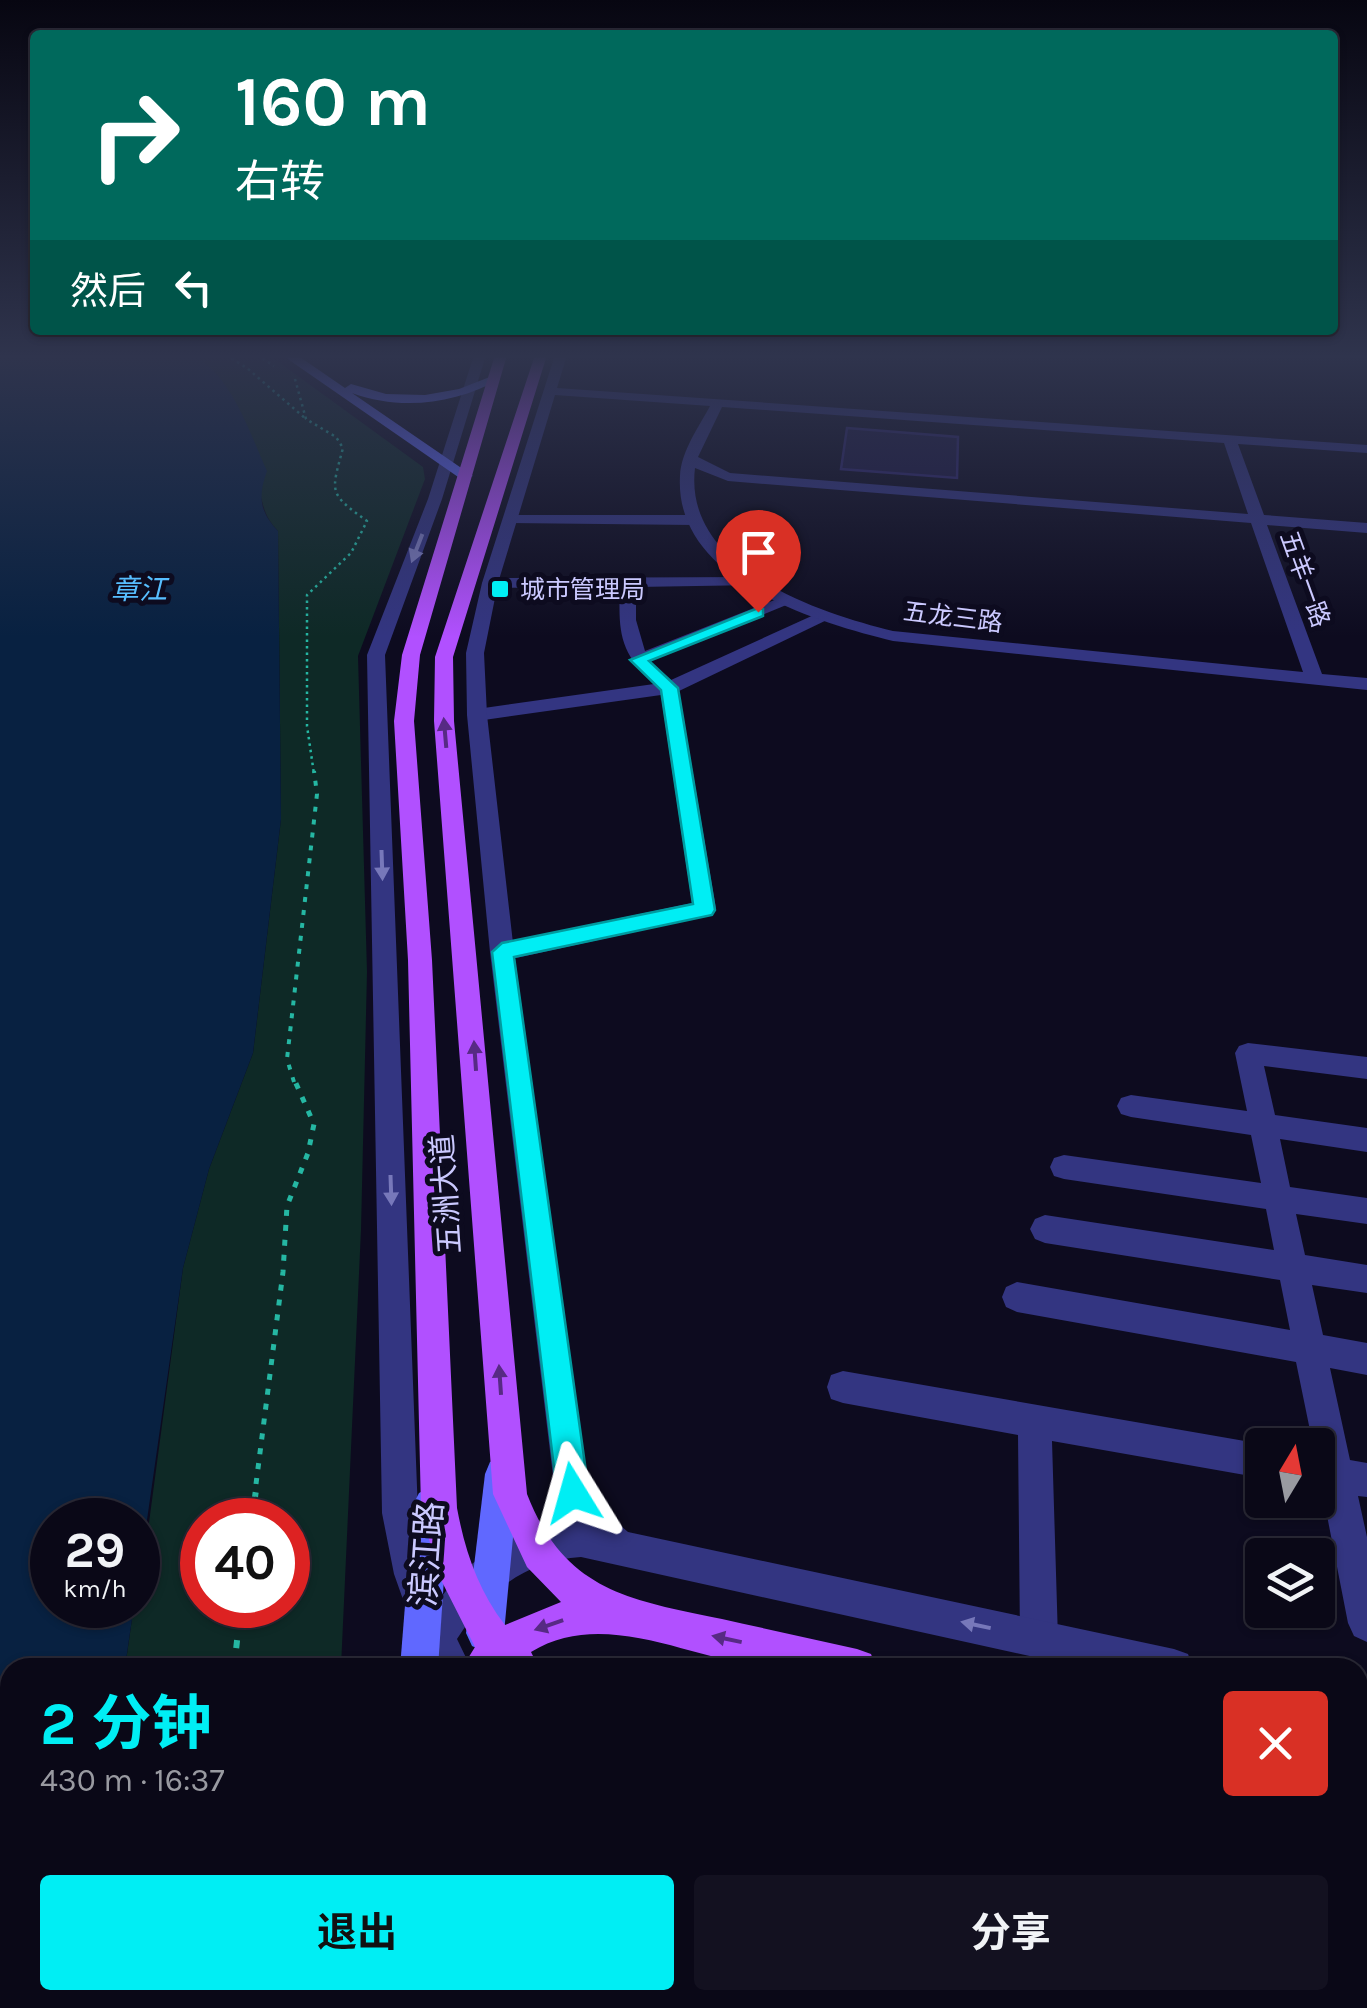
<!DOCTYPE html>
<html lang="zh">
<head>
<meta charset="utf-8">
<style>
	:root { --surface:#0a0817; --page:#131120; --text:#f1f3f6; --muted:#999aa1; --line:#2a2936; --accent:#00eef4 }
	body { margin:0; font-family:Karla,"Noto Sans SC",sans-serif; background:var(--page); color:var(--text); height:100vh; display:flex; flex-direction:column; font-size:38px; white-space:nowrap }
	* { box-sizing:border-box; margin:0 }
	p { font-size:32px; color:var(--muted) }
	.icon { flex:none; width:55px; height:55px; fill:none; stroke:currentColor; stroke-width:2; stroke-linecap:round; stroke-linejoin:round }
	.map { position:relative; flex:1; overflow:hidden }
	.side { position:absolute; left:0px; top:1658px; width:1368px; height:352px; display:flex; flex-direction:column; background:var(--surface); border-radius:30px 30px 0 0; box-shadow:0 2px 8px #0004,0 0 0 2px var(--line) }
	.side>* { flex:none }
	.top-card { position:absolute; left:30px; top:30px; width:1308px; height:305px; border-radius:10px; box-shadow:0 2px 8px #0004,0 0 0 2px var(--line); background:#00695c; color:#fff; overflow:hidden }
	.needle { width:65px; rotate:10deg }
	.tools { position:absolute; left:1245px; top:1428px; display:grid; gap:20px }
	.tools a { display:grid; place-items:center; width:90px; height:90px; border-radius:10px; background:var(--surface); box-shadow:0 2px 8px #0004,0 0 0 2px var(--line); font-size:50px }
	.speed { position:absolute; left:30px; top:1498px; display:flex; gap:20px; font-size:50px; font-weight:700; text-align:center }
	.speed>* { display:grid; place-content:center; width:130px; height:130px; border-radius:50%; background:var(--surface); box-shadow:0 2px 8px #0004,0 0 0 2px var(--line); line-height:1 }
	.speed small { font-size:25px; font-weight:400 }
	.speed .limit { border:15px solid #d22; background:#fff; color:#111 }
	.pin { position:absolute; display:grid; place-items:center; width:85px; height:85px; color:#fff; margin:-102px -42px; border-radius:50% 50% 50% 0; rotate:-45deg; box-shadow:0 0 10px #0007 }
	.pin .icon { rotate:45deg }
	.me { position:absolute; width:110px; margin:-55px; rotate:352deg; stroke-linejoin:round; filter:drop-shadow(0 0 8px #0008) }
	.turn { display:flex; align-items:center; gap:35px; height:210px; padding:0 40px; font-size:45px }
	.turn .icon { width:130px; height:130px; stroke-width:2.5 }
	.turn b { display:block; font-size:70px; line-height:85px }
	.then { display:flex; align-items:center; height:95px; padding:0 40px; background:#0003; gap:20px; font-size:38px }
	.round { display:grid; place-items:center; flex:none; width:105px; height:105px; border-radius:10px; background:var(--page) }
	.headline { display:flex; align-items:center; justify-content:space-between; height:170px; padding:0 40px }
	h1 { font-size:60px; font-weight:700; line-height:75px; color:var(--accent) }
	.action { display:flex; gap:20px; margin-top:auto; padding:20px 40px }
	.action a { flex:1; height:115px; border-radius:10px; background:var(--accent); color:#111; font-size:40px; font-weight:700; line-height:115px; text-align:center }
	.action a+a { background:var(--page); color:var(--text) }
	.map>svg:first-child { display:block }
	.green { fill:#0e2926; fill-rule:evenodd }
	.water { fill:#082141 }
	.building { fill:#1b1641; stroke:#2f266f; stroke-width:2.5 }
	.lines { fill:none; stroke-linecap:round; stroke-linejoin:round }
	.path-far3 { stroke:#25b7a3; stroke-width:2.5; stroke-dasharray:2.5 4; stroke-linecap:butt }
	.path-far2 { stroke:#25b7a3; stroke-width:4; stroke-dasharray:5 8; stroke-linecap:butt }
	.path-far1 { stroke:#25b7a3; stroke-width:5; stroke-dasharray:6 9; stroke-linecap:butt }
	.path { stroke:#25b7a3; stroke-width:6; stroke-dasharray:8 12; stroke-linecap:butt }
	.minor { fill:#333581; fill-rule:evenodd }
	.tertiary { fill:#333581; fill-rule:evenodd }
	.secondary { fill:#6068ff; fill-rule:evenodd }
	.primary { fill:#b150ff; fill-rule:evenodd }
	.oneway { fill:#7778ba }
	.oneway2 { fill:#572a84 }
	.route { fill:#00eef4; stroke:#009b9f; stroke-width:2.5 }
	.poi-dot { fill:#00eef4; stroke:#0d0b1f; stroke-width:4 }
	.labels { text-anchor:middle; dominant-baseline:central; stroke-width:10; stroke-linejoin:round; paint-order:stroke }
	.far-street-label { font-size:25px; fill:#cbc9ff; stroke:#0d0b1f }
	.far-poi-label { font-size:25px; fill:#cbc9ff; stroke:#0d0b1f; text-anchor:start }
	.far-water-label { font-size:28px; font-style:italic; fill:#57beff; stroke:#0d0b1f }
	.street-label { font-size:30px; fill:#cbc9ff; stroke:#0d0b1f }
	.near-street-label { font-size:35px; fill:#cbc9ff; stroke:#0d0b1f }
</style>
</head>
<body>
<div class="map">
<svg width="1367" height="2008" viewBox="0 0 1367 2008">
	<rect width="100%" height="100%" fill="#0d0b1f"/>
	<!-- green -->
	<g class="green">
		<path d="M194,355h75l154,112 2,12 -67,177 9,316 -6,258 -20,437 -216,1 9,-63h4l45,-337 26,-99 44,-116 28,-234 -3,-288c-14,-15 -14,-23 -19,-42 -10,-42 -27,-112 -65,-134zM202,1520h86v85h-86z"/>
		<polygon points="82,2000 318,2000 317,2008 81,2008"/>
	</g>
	<!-- water -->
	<path class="water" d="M0,355h194c39,23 55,77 73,116 -9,25 -8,40 11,60l3,288 -28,234 -44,116 -26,99 -45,315v-63h-86v85h82l-9,62 -115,1v332h72l-1,8h-81z"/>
	<!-- building -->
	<polygon class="building" points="847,428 958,437 957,478 841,469"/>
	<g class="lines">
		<!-- path-far3 -->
		<g class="path-far3">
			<polyline points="226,355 247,368 306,419"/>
			<polyline points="257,355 274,366"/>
			<path d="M295,379l11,40 30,18 7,11c-12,45 -15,45 24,73l-16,32 -44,42v131l7,48"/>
		</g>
		<!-- path-far2 -->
		<polyline class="path-far2" points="294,1082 287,1059 317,794 314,771"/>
		<!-- path-far1 -->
		<polyline class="path-far1" points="256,1484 283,1272 287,1206 308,1153 314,1124 294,1079"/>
		<!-- path -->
		<g class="path">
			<polyline points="252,1520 257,1482"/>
			<polyline points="234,1668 241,1605"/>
			<polyline points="190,2008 191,2000"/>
		</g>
		<!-- minor -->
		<g class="minor">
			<polygon points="505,515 694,515 702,520 694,525 510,523 505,521"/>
			<path d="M752,577l6,2v6l-122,2v33l9,31 137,-54 14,4 -146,60 21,19 145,-66 15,4 -152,73 37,218 -4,6 -210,46 -8,-3 -4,-6 4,-6 8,-3 190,-40 -31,-208 -184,26 -10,-6 10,-6 177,-25c-34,-31 -36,-51 -34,-97l-130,1 -8,-5 8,-5z"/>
			<polygon points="1248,1043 1367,1057 1367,1079 1264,1066 1275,1115 1367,1128 1367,1152 1280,1139 1290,1187 1367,1198 1367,1224 1296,1214 1305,1255 1367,1265 1367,1293 1312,1285 1323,1335 1367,1343 1367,1375 1330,1368 1350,1460 1367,1463 1367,1497 1358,1496 1367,1537 1367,1642 1354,1636 1348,1623 1322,1490 1318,1489 1318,1445 1313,1445 1296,1362 1017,1312 1006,1307 1002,1297 1006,1287 1017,1282 1290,1330 1280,1280 1045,1243 1035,1239 1030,1229 1035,1219 1045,1215 1274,1250 1266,1209 1064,1179 1054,1176 1050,1167 1054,1158 1064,1155 1261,1183 1251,1135 1131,1117 1121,1114 1117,1106 1121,1098 1131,1095 1247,1111 1235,1053 1239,1046"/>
			<polygon points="843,1371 1262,1444 1262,1478 1052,1441 1058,1639 1052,1652 1039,1658 1026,1652 1020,1639 1018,1435 843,1403 831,1399 827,1387 831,1375"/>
		</g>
		<!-- tertiary -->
		<g class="tertiary">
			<path d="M474,355h12l-44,144 -57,156 33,858 21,87c30,-42 77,-74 129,-78l-15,-46 -63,-524 -23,-237 -1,-62 16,-70 73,-228h12l-10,33 810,57v8l-129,-9 26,71 103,8v10l-100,-8 55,149 45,4v12l-474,-49c-78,-19 -219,-61 -213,-165 1,-25 19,-49 30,-70l-155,-11 -57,188 -14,70 3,62 27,237 73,524 12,31 29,25 546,117 14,5 5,14h-109l-503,-111c-57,4 -94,35 -124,82l14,29h-40l-12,-7 -6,-13 4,-9 -23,-65 -12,-61 -15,-858 61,-156zM722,407l502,36 24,71 -518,-41 -32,-16zM695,468l33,13 523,42 52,149 -410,-41c-75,-19 -210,-62 -198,-163z"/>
			<polygon points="1358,1687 1367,1689 1367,1729 1358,1726"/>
			<polygon points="1358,1947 1367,1950 1367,1994 1358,1991"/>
		</g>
		<!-- secondary -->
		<g class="secondary">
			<path d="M282,355h15l48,33 6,-4 35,10 39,1 34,-6 41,-16v6c-45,25 -99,32 -148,14l121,83 -12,3z"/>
			<polygon points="502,1457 514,1462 519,1474 504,1633 498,1646 485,1652 472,1646 466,1633 485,1474 490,1462"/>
			<polygon points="431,1487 443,1493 449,1505 438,1668 400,1668 413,1505 419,1493"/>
			<polygon points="370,2000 416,2000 415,2008 369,2008"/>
			<polygon points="430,2000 476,2000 475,2008 429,2008"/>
		</g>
		<!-- primary -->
		<g class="primary">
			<path d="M495,355h12l-87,300 -6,66 18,239 25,548c8,43 21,82 48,117l56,-23 -34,-35 -34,-73 -59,-773 1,-64 100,-302h12l-94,302 1,64 73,773c38,98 104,106 195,125 45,10 90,20 135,30l14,5 5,14c-35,0 -72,3 -107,0 -78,-8 -164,-61 -238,-16l8,16h-77l13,-21 -37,-73 -17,-66 -13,-548 -14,-239 8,-66z"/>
			<polygon points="1358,1758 1367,1760 1367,1800 1358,1798"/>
			<polygon points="1358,1857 1367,1859 1367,1901 1358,1899"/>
			<polygon points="503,2000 549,2000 545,2008 499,2008"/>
		</g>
	</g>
	<!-- one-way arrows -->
	<defs><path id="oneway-solid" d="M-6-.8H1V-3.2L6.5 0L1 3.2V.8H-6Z" transform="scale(2.5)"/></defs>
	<g class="oneway">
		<use href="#oneway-solid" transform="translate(417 548) rotate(111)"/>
		<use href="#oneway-solid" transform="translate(382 865) rotate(88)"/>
		<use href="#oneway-solid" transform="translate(391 1190) rotate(88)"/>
		<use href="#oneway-solid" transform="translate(976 1625) rotate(-168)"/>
	</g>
	<g class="oneway2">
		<use href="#oneway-solid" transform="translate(445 733) rotate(-95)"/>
		<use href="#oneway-solid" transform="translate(475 1056) rotate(-94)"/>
		<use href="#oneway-solid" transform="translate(500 1380) rotate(-94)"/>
		<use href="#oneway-solid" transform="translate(549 1625) rotate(161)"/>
		<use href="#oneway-solid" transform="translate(727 1639) rotate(-168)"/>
	</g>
	<!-- sky -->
	<linearGradient id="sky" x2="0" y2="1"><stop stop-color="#070611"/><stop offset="0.56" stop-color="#2f344d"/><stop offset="1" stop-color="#2f344d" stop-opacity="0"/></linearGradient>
	<rect width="1367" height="637" fill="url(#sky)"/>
	<!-- route -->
	<polygon class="route" points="758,608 763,609 763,616 649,661 678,688 715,910 712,915 514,957 589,1493 584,1504 573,1509 562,1504 557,1493 492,952 502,943 693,904 661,690 630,660"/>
	<!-- markers -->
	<rect class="poi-dot" x="490" y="579" width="20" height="20" rx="5"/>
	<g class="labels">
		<!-- far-street labels -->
		<g class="far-street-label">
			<text transform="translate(1305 579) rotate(70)">五羊一路</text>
			<text transform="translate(953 617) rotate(7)">五龙三路</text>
		</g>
		<!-- far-poi labels -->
		<g class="far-poi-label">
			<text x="520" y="589">城市管理局</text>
		</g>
		<!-- far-water labels -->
		<g class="far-water-label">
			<text x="139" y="589">章江</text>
		</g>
		<!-- street labels -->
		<g class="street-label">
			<text transform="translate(446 1194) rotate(-94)">五洲大道</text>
		</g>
		<!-- near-street labels -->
		<g class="near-street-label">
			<text transform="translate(427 1554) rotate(-86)">滨江路</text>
		</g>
	</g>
</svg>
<div class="tools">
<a><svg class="needle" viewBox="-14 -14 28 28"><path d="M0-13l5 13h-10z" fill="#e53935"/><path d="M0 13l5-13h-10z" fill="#999aa1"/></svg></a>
<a><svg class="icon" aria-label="layers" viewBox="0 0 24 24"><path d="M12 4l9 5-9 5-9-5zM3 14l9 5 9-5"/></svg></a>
</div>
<div class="speed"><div>29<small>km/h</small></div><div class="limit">40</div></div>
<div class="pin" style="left:758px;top:612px;background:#d93025"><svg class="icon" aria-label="arrive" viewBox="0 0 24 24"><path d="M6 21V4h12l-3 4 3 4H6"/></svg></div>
<svg class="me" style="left:573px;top:1493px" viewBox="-20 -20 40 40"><path d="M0-17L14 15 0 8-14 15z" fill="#00eef4" stroke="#fff" stroke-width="4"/></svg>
<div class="top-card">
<div class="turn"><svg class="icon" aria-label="right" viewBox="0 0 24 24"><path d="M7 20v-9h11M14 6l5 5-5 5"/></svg><div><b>160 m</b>右转</div></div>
<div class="then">然后<svg class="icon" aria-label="left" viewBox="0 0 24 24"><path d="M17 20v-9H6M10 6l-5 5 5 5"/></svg></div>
</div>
<section class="side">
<div class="headline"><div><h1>2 分钟</h1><p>430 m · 16:37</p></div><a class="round" style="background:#d93025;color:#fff"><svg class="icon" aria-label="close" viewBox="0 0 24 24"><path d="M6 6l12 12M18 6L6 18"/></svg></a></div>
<div class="action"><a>退出</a><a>分享</a></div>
</section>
</div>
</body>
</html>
